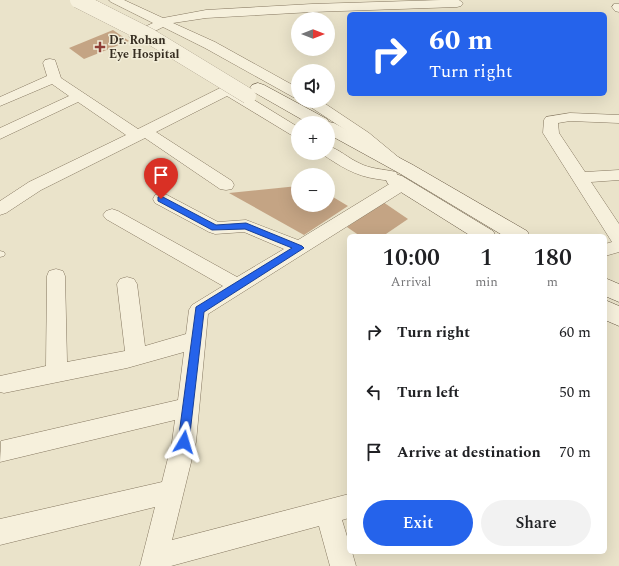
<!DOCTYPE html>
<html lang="en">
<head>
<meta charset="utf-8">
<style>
	:root { --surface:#fff; --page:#f2f2f2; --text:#202124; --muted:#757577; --accent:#2563eb }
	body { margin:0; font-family:Spectral,serif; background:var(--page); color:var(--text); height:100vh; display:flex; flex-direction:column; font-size:15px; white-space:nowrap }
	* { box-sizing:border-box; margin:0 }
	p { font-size:13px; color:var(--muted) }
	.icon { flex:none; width:22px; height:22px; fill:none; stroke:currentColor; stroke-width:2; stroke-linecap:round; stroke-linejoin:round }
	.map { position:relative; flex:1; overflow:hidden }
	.sheet { position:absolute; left:347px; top:234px; width:260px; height:320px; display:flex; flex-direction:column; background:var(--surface); border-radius:6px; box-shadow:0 4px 16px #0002 }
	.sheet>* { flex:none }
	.guide { position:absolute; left:347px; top:12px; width:260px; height:84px; border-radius:6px; box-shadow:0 4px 16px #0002; background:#2563eb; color:#fff; overflow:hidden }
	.needle { width:26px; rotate:90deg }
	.controls { position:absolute; left:291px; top:12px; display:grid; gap:8px }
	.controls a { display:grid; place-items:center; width:44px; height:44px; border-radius:50%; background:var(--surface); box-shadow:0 4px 16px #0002; font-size:20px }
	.pin { position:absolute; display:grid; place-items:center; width:34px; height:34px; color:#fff; margin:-41px -17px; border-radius:50% 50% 50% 0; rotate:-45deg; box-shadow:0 0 4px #0007 }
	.pin .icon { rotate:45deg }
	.me { position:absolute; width:44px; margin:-22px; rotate:7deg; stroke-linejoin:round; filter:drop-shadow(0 0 3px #0008) }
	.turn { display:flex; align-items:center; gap:14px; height:84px; padding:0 16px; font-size:18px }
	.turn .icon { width:52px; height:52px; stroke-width:2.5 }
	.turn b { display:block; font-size:28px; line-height:34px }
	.eta { display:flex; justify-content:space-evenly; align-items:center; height:68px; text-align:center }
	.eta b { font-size:24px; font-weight:600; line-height:28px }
	.primary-button { display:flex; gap:8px; margin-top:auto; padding:8px 16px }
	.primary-button a { flex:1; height:46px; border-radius:24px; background:var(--accent); color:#fff; font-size:16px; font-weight:600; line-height:46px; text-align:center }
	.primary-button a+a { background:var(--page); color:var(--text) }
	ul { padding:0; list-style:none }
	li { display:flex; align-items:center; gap:12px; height:60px; padding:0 16px }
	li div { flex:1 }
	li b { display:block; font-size:15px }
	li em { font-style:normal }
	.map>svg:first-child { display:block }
	.building { fill:#c4a484 }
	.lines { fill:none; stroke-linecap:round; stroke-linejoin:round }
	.lane-casing { stroke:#857760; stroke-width:1 }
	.street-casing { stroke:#857760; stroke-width:1 }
	.secondary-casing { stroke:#675843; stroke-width:1 }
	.lane { fill:#f6f0dc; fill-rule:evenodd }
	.street { fill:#f6f0dc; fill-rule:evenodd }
	.secondary { fill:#f6f0dc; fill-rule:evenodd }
	.secondary-bridge-casing { stroke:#675843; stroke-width:16; stroke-linecap:butt }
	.secondary-bridge { stroke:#f6f0dc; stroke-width:16 }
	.route { fill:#2563eb; stroke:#184099 }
	.poi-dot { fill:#8e3d36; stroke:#f2edd8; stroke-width:1.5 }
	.labels { text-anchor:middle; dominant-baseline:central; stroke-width:3; stroke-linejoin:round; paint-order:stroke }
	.far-poi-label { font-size:12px; font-weight:bold; fill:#372e22; stroke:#f2edd8; text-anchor:start }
</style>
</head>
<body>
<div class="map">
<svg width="619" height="566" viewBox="0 0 619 566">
	<rect width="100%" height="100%" fill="#eae3ca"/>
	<!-- building -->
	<g class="building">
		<polygon points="113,30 129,41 84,59 69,48"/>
		<polygon points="298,186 298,205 328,205 328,194 348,206 304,235 229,193"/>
		<polygon points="383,202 408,219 383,236 360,236 347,227"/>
	</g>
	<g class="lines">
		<defs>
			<polygon id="lane" points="0,251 4,252 5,254 4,256 0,257"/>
			<g id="street">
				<polygon points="109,0 124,0 163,18 206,10 312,4 441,0 459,0 463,3 461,6 457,7 312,12 206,18 173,23 215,42 298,88 298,98 293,97 205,48 163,27 139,39 131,39 129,36 131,33 153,23 111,2"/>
				<polygon points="614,4 619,4 619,12 615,11 612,7"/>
				<polygon points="50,59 55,60 61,78 138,129 222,87 227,86 233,87 298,127 298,138 293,136 227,96 156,132 232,181 234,185 232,189 226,190 220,189 145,138 41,190 6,213 0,215 0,201 29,182 126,135 78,102 0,139 0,128 69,96 52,84 0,106 0,97 47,76 43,63 45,60"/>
				<polygon points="304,101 321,101 369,133 403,161 401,164 395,166 389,164 359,139 306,104"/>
				<polygon points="570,113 619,115 619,123 570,121 558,123 559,133 585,172 619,170 619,180 591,182 619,224 619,252 605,256 605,244 612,242 543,133 544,120 546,117"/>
				<path d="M328,146c11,3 20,12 31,17 11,6 24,6 37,9l2,4 -2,4c-7,1 -12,0 -19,-1 -22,-3 -37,-13 -55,-25v-1h6z"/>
				<polygon points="402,179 408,180 410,184 408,188 208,314 196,442 172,540 349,494 349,518 342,520 349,543 349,552 352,552 356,566 330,566 319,526 171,566 140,566 155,507 0,545 0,519 162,482 172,442 175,420 0,462 1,441 178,400 184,352 127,368 4,393 0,392 0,376 46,366 47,276 49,271 56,269 63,271 65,276 67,362 125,351 117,284 120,279 127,277 134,279 137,284 145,346 186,334 189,310 192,305 223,286 106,219 103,215 106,211 112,209 118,211 237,277 284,249 244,232 215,234 209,232 155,203 153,199 155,195 161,193 167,195 218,222 246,220 298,240 396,180"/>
			</g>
			<g id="secondary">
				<polygon points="258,83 264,85 327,119 329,122 334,123 413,165 527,231 530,236 504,236 399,173 328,134 328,123 308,123 252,91 250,88 252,85"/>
				<polygon points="395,174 402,176 493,231 496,236 471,236 388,184 386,180 388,176"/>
				<polygon points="605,278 619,284 619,302 605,296"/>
				<polygon points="605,300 619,306 619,326 605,320"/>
			</g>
		</defs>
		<!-- lane casing -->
		<use href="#lane" class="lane-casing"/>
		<!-- street casing -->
		<use href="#street" class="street-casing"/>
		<!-- secondary casing -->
		<use href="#secondary" class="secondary-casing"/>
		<!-- lane -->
		<use href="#lane" class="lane"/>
		<!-- street -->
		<use href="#street" class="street"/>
		<!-- secondary -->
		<use href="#secondary" class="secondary"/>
		<defs>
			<polyline id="secondary-bridge" points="78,0 151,37 248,96"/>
		</defs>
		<!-- secondary-bridge casing -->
		<use href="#secondary-bridge" class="secondary-bridge-casing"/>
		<!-- secondary-bridge -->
		<use href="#secondary-bridge" class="secondary-bridge"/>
	</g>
	<!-- route -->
	<polygon class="route" points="161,196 216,225 246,223 302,246 304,248 204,312 189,442 188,445 184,447 180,445 178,442 196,307 292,248 245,229 212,230 158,201 158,197"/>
	<!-- markers -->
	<path class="poi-dot" d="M98 41h4v4h4v4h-4v4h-4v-4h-4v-4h4z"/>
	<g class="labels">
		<!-- far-poi labels -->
		<g class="far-poi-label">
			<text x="109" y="40">Dr. Rohan<tspan x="109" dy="14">Eye Hospital</tspan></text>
		</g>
	</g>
</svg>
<div class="controls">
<a><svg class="needle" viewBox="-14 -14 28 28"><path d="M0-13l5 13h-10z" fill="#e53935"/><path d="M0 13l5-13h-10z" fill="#757577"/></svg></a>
<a><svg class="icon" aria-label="sound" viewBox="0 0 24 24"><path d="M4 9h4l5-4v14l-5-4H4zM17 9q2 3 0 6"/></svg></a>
<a>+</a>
<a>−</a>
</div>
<div class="pin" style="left:161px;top:199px;background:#d93025"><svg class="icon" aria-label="arrive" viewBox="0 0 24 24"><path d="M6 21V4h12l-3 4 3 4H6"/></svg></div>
<svg class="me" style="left:184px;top:442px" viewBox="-20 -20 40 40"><path d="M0-17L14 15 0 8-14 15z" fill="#2563eb" stroke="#fff" stroke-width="4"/></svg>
<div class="guide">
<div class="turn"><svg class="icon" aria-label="right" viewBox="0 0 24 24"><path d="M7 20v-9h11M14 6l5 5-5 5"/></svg><div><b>60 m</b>Turn right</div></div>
</div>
<section class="sheet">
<div class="eta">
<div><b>10:00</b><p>Arrival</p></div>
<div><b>1</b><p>min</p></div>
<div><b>180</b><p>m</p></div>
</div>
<ul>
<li><svg class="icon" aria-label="right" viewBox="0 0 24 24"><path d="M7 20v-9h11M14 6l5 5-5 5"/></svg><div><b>Turn right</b></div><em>60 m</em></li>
<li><svg class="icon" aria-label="left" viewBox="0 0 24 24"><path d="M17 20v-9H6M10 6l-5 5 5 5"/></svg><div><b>Turn left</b></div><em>50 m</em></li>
<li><svg class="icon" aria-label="arrive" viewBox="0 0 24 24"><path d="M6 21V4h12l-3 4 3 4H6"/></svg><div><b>Arrive at destination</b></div><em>70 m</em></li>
</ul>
<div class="primary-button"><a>Exit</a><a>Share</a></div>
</section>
</div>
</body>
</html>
